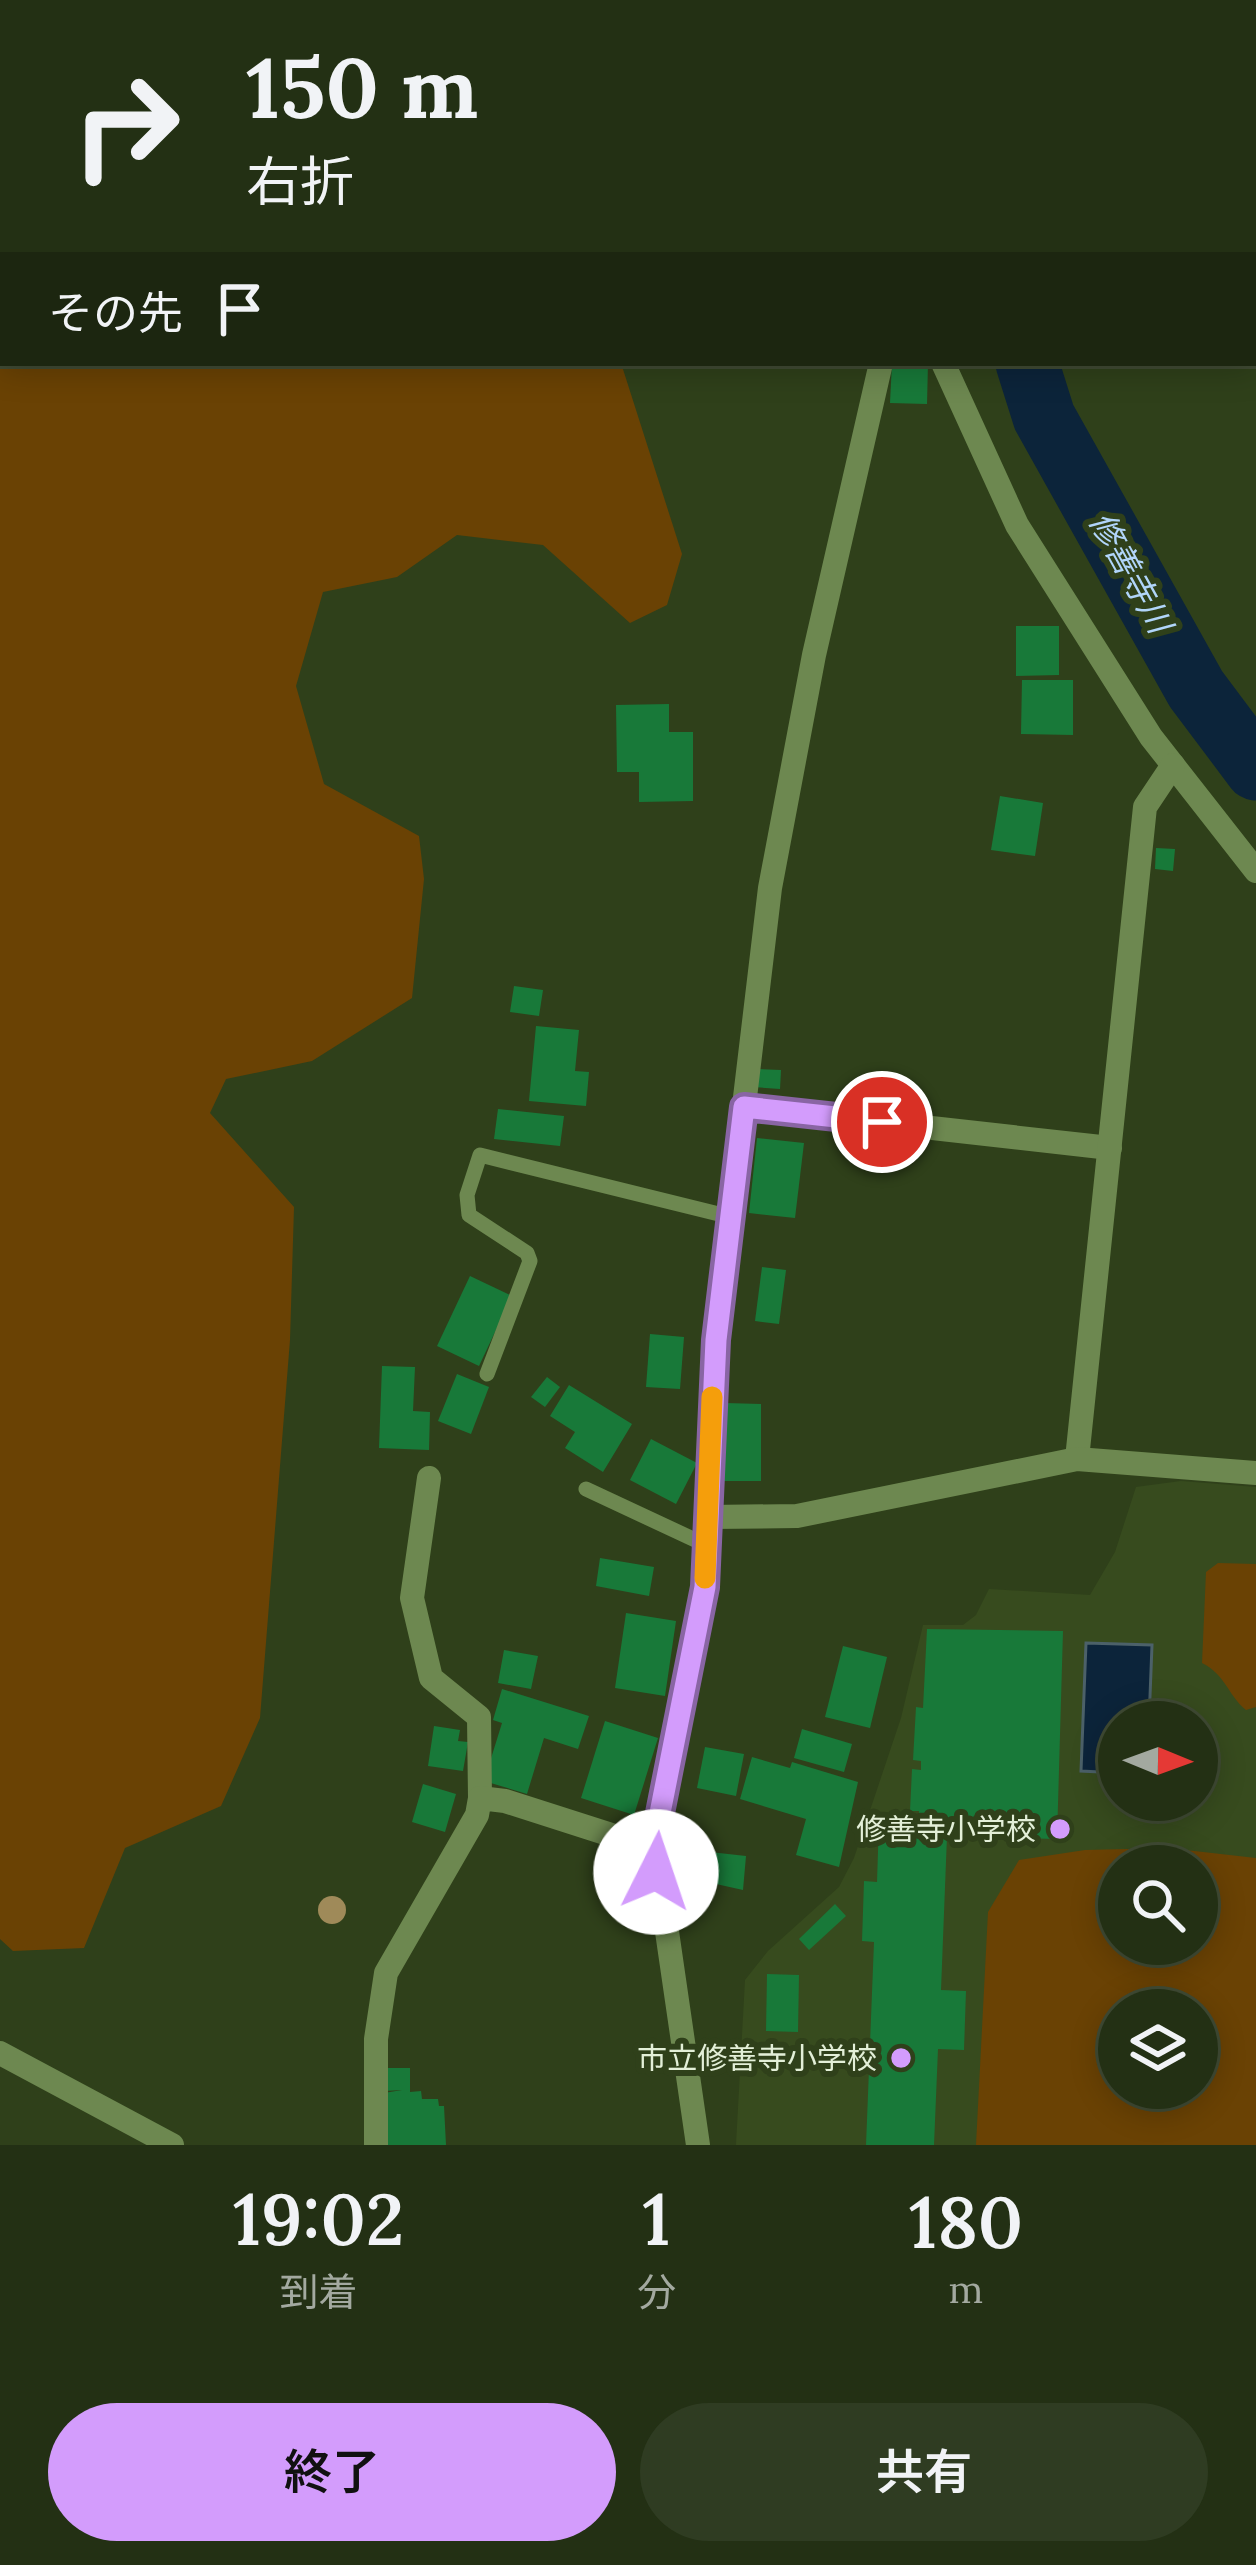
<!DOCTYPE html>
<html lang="ja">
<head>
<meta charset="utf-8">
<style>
	:root { --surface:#233014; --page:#2f3c22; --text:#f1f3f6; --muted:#a3a9a0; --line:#404b34; --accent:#d39cfc }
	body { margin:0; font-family:Lora,"Noto Sans JP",serif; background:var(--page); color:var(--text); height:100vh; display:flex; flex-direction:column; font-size:45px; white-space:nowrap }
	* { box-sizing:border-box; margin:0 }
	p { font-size:39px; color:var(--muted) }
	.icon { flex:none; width:66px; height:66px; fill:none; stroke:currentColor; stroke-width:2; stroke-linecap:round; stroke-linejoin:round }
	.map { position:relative; height:2145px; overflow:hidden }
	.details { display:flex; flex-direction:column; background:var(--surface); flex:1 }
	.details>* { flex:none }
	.hud { position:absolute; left:0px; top:0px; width:1257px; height:366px; box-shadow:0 6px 30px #0003,0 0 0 3px var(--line); background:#233014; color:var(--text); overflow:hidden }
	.needle { width:78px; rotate:91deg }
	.tools { position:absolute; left:1098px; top:1701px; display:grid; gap:24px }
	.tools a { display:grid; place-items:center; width:120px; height:120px; border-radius:50%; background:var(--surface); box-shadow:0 6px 30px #0003,0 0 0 3px var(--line); font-size:60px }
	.pin { position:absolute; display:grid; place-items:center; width:102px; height:102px; color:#fff; margin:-51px; border:6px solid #fff; border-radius:50%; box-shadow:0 3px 12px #0007 }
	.me { position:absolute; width:132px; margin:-66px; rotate:4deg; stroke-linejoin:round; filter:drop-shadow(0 0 9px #0008) }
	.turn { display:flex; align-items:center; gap:42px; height:252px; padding:0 48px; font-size:54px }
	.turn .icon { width:156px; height:156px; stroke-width:2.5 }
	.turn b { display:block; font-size:84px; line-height:102px }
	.then { display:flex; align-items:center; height:114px; padding:0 48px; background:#0003; gap:24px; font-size:45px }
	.eta { display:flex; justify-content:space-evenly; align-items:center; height:204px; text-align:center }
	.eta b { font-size:72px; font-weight:600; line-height:84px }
	.primary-button { display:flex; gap:24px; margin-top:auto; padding:24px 48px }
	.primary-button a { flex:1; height:138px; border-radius:72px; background:var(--accent); color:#111; font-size:48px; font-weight:600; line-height:138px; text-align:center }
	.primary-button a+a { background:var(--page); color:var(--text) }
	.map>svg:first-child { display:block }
	.built { fill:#374b1e; fill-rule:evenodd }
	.green { fill:#6a4204; fill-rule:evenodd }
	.water { fill:#0c243a; stroke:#4c6169; stroke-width:3 }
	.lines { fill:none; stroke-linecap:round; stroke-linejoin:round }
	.river { stroke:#0c243a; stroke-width:63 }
	.building { fill:#187939 }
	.lane { stroke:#6d8850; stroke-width:15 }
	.street { stroke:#6d8850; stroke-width:24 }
	.tree { fill:#9f8a59 }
	.route-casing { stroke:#8965a4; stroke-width:30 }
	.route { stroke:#d39cfc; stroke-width:21 }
	.slow { stroke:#f59e0b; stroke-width:21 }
	.poi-dot { fill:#d39cfc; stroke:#2f401a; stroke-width:4.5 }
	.labels { text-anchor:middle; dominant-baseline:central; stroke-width:12; stroke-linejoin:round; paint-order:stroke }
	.poi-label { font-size:30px; fill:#e3efd8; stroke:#2f401a; text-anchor:end }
	.water-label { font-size:33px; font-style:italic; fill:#b1d5fa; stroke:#2f401a }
</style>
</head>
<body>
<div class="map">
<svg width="1256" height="2145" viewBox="0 0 1256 2145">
	<rect width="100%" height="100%" fill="#2f401a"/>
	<!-- built -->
	<path class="built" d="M1181,1481l75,6v658h-520l9,-165 23,-29 71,-64 15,-29 47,-140 22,-93h40l13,-10 13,-26 101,6 25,-43 21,-65zM1119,1722h78v78h-78zM1119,1866h78v78h-78zM1119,2010h78v78h-78z"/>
	<!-- green -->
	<g class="green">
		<polygon points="0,0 501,0 3,3 3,363 621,363 682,554 667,605 630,623 543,545 457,535 397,577 323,592 296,686 324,784 419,836 424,879 412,998 312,1061 226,1079 210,1113 294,1207 290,1340 260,1718 221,1806 125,1848 84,1948 13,1951 0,1939"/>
		<path d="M1218,1563l38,1v143l-10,3c-19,-16 -20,-35 -44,-47l4,-91z"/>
		<path d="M1168,1848l88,10v287h-280l12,-233 31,-52 66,-10zM1119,1866h78v78h-78zM1119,2010h78v78h-78z"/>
	</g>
	<!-- water -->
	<polygon class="water" points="1086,1643 1152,1645 1149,1722 1119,1722 1119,1773 1081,1771"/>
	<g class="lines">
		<!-- river -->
		<g class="river">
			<polyline points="1041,3 1042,0"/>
			<polyline points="1027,363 1044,417 1196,689 1256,769"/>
		</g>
	</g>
	<!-- building -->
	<g class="building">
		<polygon points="892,363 928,363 927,404 890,403"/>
		<polygon points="1016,626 1059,626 1059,675 1016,676"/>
		<polygon points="1022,680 1073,680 1073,735 1021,734"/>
		<polygon points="669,704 669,732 693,732 693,801 639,802 639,772 617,772 616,705"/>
		<polygon points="1000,796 1043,803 1035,856 991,850"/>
		<polygon points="1156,848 1175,849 1173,871 1155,869"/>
		<polygon points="514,986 543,990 539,1016 510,1012"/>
		<polygon points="536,1026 579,1030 575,1071 589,1072 586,1106 529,1101"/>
		<polygon points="754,1069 781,1070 780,1089 753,1087"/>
		<polygon points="498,1109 564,1116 560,1146 494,1139"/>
		<polygon points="757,1138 804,1143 795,1218 749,1213"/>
		<polygon points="762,1267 786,1270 779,1324 755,1321"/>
		<polygon points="470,1276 512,1296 479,1366 437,1346"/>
		<polygon points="650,1334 684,1337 680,1389 646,1387"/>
		<polygon points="382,1366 415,1367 413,1411 430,1412 429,1450 379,1448"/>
		<polygon points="457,1374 489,1387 471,1434 438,1421"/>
		<polygon points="547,1377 560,1387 545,1407 531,1397"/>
		<polygon points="569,1385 632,1424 603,1472 565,1448 575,1432 550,1416"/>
		<polygon points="725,1403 761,1404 761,1481 724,1481"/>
		<polygon points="651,1439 697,1463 676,1504 630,1480"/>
		<polygon points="600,1558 654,1567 649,1596 596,1586"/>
		<polygon points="626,1613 676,1621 665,1696 615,1688"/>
		<polygon points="927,1629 1063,1631 1057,1839 947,1836 941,1990 966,1991 964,2050 938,2049 934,2145 866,2145 874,1942 862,1941 864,1881 877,1882 879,1820 919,1820 919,1811 910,1811 912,1769 921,1770 921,1761 913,1760 916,1707 923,1708"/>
		<polygon points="843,1646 887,1657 870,1728 825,1717"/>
		<polygon points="504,1650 538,1656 531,1689 498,1683"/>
		<polygon points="502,1689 589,1716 578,1749 544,1738 527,1794 484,1781 502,1723 493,1720"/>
		<polygon points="605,1721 658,1738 634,1815 581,1798"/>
		<polygon points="434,1726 460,1730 458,1741 468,1742 463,1771 428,1766"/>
		<polygon points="802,1729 852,1744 844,1772 794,1758"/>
		<polygon points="705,1747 744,1754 736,1796 697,1788"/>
		<polygon points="752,1757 790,1768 792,1762 858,1782 839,1867 796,1855 806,1819 740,1799"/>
		<polygon points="423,1784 456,1794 445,1832 412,1822"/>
		<polygon points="710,1852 746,1856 743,1890 707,1882"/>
		<polygon points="835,1904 846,1916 809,1950 799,1939"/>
		<polygon points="767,1974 799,1975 798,2032 766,2031"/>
		<polygon points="384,2068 410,2068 410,2092 421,2091 422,2099 438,2099 439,2106 444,2106 446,2145 386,2145 384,2093 402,2090 384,2091"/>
	</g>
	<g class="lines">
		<!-- lane -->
		<g class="lane">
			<polyline points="487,1374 530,1261 527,1253 469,1215 467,1195 480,1155 731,1217"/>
			<polyline points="586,1489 708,1546"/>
		</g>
		<!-- street -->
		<g class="street">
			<polyline points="967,3 968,0"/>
			<polyline points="943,363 1017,525 1151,737 1256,871"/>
			<polyline points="744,1107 1110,1148"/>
			<polyline points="1077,1459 1145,807 1173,765"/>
			<polyline points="429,1478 412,1598 431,1678 479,1717 480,1798"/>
			<polyline points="709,1517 797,1516 1077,1459 1256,1473"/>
			<polyline points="0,2053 172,2145"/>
			<polyline points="376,2145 376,2039 386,1973 477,1815 480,1798 505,1801 655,1849"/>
			<polyline points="698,2145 655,1849 705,1587 716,1340 770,888 814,655 881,363"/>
		</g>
	</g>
	<!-- trees -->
	<circle class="tree" cx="332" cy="1910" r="14"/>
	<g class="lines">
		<defs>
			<polyline id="route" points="656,1872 660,1813 705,1587 716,1340 744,1107 882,1122"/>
		</defs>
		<!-- route casing -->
		<use href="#route" class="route-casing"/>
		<!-- route -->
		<use href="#route" class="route"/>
		<!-- slow -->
		<polyline class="slow" points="705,1578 712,1397"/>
	</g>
	<!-- markers -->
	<g class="poi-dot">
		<circle cx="1060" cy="1829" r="12"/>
		<circle cx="901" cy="2058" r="12"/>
	</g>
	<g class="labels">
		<!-- poi labels -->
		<g class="poi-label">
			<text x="1036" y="1829">修善寺小学校</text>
			<text x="877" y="2058">市立修善寺小学校</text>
		</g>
		<!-- water labels -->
		<g class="water-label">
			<text transform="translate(1131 572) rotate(61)">修善寺川</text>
		</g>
	</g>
</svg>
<div class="tools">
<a><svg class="needle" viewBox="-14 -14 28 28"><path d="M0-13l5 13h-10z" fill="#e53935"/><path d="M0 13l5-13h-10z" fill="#a3a9a0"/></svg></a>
<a><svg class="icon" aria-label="search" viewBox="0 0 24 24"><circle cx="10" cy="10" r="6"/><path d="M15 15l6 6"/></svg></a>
<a><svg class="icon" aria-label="layers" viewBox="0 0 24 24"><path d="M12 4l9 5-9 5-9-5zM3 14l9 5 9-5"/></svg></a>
</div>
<div class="pin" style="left:882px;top:1122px;background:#d93025"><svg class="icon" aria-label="arrive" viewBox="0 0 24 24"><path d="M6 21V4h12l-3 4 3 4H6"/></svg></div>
<svg class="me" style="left:656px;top:1872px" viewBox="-20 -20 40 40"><circle r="19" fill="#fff"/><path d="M0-13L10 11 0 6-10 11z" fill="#d39cfc"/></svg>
<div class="hud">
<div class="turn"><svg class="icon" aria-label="right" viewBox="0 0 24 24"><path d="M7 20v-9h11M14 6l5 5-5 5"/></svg><div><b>150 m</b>右折</div></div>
<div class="then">その先<svg class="icon" aria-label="arrive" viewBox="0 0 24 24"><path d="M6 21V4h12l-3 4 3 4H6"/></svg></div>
</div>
</div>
<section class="details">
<div class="eta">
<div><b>19:02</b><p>到着</p></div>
<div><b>1</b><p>分</p></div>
<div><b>180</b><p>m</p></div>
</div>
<div class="primary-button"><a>終了</a><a>共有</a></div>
</section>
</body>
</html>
